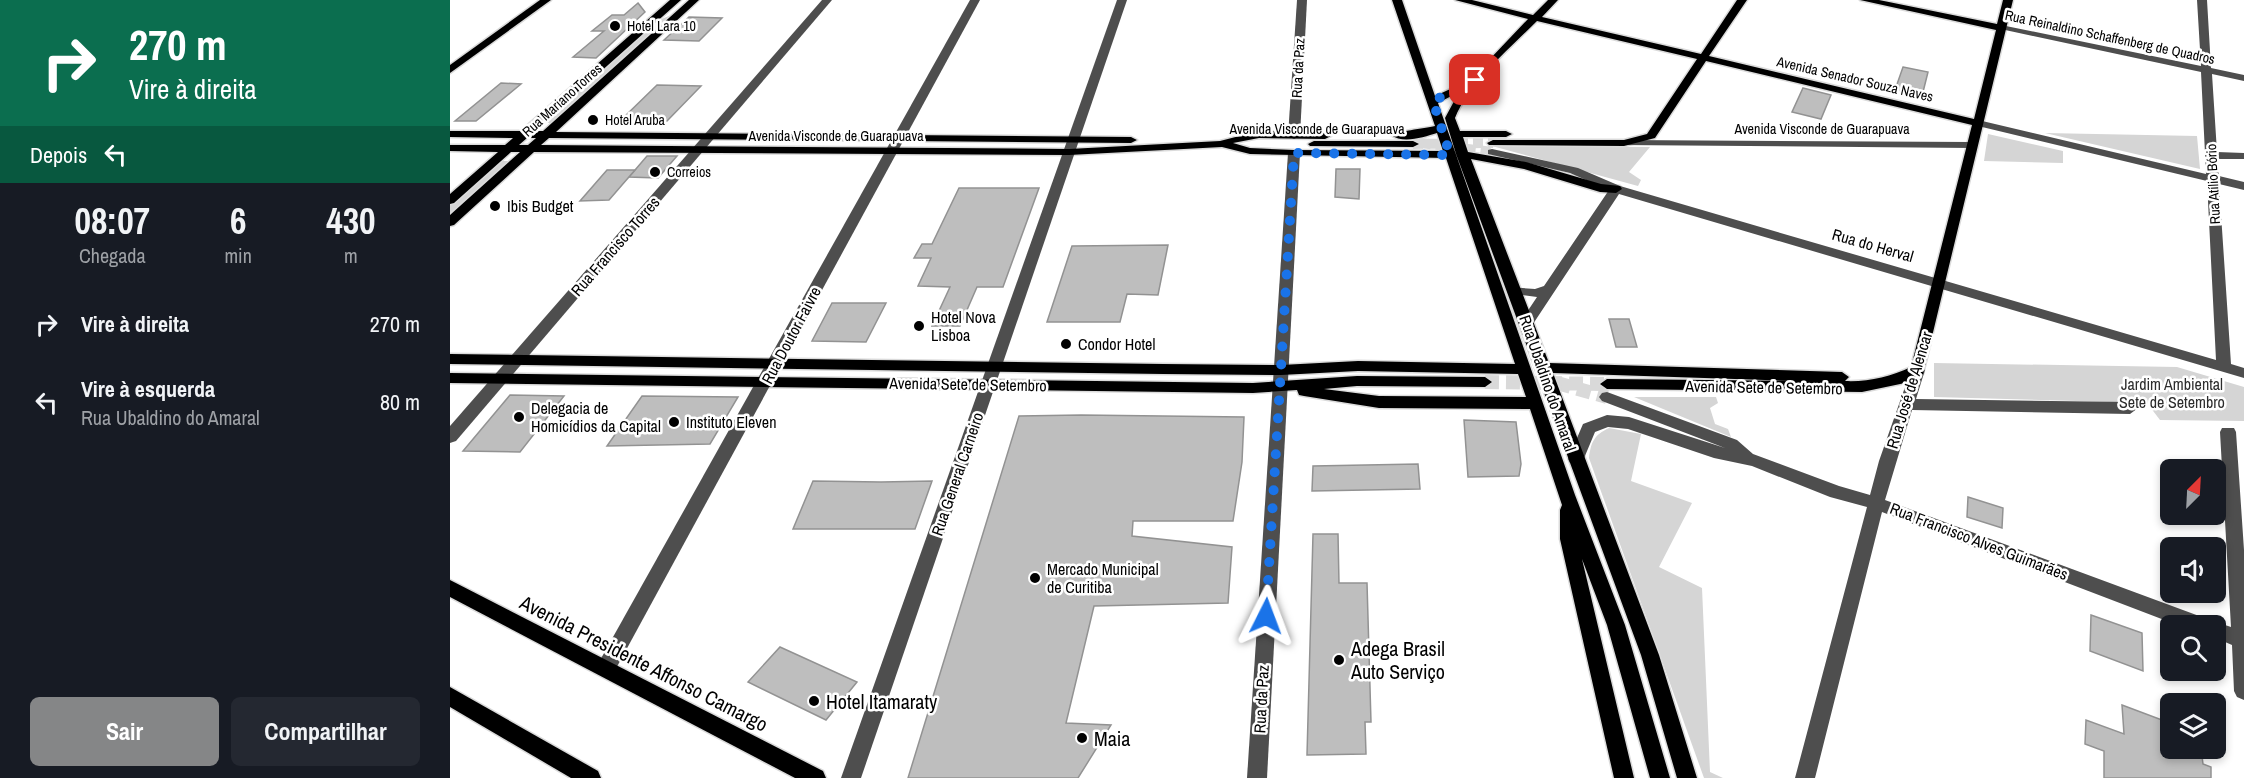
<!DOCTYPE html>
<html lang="pt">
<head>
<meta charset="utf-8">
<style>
	:root { --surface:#171b24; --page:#242831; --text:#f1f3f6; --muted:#9ea1a6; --accent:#858687 }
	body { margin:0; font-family:"Archivo Narrow",sans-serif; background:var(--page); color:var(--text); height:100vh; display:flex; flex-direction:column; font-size:22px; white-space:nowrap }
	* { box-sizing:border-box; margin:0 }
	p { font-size:20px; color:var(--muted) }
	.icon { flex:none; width:33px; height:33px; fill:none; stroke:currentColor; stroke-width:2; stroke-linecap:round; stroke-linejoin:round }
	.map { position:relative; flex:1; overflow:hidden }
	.details { display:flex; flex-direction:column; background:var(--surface); width:450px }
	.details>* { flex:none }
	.hud { background:#0b6e4f; color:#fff; overflow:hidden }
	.needle { width:39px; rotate:24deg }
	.tools { position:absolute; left:1710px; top:459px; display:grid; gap:12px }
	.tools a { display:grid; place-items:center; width:66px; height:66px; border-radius:9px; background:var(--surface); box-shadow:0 3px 9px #0003; font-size:30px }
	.pin { position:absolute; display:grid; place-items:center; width:51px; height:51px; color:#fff; margin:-26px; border-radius:12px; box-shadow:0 3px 9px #0006 }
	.me { position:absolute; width:66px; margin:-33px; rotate:3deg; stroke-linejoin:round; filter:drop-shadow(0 0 4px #0008) }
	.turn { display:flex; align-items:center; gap:21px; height:126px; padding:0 30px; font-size:27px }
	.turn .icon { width:78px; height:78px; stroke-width:2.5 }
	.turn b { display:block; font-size:42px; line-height:51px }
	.then { display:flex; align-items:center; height:57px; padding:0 30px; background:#0003; gap:12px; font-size:22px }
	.eta { display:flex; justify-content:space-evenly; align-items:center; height:102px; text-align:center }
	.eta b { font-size:36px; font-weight:700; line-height:42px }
	.action { display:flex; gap:12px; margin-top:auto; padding:12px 30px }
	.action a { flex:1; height:69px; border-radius:9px; background:var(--accent); color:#fff; font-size:24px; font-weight:700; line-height:69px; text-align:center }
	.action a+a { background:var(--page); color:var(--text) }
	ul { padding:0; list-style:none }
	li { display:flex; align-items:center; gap:18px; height:78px; padding:0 30px }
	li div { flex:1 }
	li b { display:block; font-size:22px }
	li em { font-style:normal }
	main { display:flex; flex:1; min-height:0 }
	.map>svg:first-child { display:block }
	.green { fill:#d5d5d5 }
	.building { fill:#bebebe; stroke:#929292; stroke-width:1.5 }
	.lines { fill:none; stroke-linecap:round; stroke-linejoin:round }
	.minor-tunnel-far1 { stroke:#d9d9d9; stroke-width:10; stroke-dasharray:10 5; stroke-linecap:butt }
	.minor-tunnel { stroke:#d9d9d9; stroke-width:14; stroke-dasharray:14 7; stroke-linecap:butt }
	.major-tunnel-far1 { stroke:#d9d9d9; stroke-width:10; stroke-dasharray:10 5; stroke-linecap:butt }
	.major-tunnel { stroke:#d9d9d9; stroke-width:14; stroke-dasharray:14 7; stroke-linecap:butt }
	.major-casing { stroke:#dbdbdb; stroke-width:3 }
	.minor { fill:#4e4e4e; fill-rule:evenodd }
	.major { fill:#000; fill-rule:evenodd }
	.route { stroke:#1a73e8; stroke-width:10; stroke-dasharray:0 18 }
	.poi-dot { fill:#000; stroke:#fff; stroke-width:2 }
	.labels { text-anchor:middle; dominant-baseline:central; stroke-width:5; stroke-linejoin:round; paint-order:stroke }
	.far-poi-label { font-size:14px; fill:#000; stroke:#fff; text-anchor:start }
	.far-street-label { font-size:14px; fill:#000; stroke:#fff }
	.poi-label { font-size:16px; fill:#000; stroke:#fff; text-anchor:start }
	.street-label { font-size:16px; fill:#000; stroke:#fff }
	.park-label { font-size:16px; fill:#2c2c2c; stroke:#fff }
	.near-poi-label { font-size:20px; fill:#000; stroke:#fff; text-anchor:start }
	.near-street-label { font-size:20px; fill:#000; stroke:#fff }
</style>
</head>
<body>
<main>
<section class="details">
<div class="hud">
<div class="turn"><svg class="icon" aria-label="right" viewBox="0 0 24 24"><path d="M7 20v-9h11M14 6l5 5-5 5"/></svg><div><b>270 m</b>Vire à direita</div></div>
<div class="then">Depois<svg class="icon" aria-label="left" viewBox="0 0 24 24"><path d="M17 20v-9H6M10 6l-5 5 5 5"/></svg></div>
</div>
<div class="eta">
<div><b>08:07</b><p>Chegada</p></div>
<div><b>6</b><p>min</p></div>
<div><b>430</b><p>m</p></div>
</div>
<ul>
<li><svg class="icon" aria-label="right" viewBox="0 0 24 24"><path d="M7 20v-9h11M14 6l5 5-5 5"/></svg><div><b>Vire à direita</b></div><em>270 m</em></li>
<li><svg class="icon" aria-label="left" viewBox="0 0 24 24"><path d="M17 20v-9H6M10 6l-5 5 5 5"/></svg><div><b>Vire à esquerda</b><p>Rua Ubaldino do Amaral</p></div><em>80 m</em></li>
</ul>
<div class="action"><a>Sair</a><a>Compartilhar</a></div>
</section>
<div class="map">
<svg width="1794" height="778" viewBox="0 0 1794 778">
	<rect width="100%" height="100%" fill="#fff"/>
	<!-- green -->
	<g class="green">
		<polygon points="232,11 107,123 88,123 201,23"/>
		<polygon points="1595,133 1747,136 1750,169"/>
		<polygon points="1538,134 1613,151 1613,163 1534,161"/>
		<polygon points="1042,146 1200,147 1179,172 1191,180 1188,186"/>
		<polygon points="47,161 65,161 0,221 0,203"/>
		<polygon points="1484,363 1727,367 1794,387 1794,421 1710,420 1697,403 1484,397"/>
		<polygon points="1184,397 1266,397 1268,403 1260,408 1265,424 1278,429 1281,437"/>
		<path d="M1159,428l32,6 -10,47 61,22 -33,64 43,21 8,184 13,6h-19l-115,-320c2,-16 5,-23 20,-30z"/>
	</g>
	<!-- building -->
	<g class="building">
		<polygon points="188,3 195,12 146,58 123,57 154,31 142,31 162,15 174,15"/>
		<polygon points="239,17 272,18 249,41 214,40"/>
		<polygon points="1453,67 1478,72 1472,96 1445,90"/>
		<polygon points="51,83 71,84 26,121 5,121"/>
		<polygon points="207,85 251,86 217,121 171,120"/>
		<polygon points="1353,88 1381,95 1371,119 1342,112"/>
		<polygon points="197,156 227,156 208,178 179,177"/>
		<polygon points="886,169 910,169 909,199 885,197"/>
		<polygon points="157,170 185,170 159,200 130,201"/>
		<polygon points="509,188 589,188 553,287 527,287 510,326 482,326 500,287 468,286 481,258 464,258 472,244 482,244"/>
		<polygon points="718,245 708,295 677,294 670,322 597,322 622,246"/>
		<polygon points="382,303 436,303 416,342 362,341"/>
		<polygon points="1159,319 1179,319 1187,347 1166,347"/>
		<polygon points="60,395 114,396 70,452 13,451"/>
		<polygon points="192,396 288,397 260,444 157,446"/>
		<polygon points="631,415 794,417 792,462 783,521 683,521 682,536 782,547 778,603 644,606 616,723 661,725 628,778 458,778 569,416"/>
		<polygon points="1014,420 1066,422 1071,464 1069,476 1018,477"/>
		<polygon points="968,464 970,489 862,491 863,466"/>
		<polygon points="363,481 431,482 482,481 465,529 343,529"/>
		<polygon points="1518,497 1553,508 1552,528 1517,517"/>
		<polygon points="863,534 888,534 889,583 917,583 921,722 915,722 916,754 857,755"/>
		<polygon points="1641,615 1692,633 1693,671 1640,651"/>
		<polygon points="330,647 407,682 376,720 298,682"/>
		<polygon points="1672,705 1720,723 1720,748 1751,748 1753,764 1761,767 1761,778 1654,778 1654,751 1635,744 1636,720 1674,734"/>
	</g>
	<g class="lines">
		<!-- minor-tunnel-far1 -->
		<polyline class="minor-tunnel-far1" points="971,143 1042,152"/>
		<!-- minor-tunnel -->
		<polyline class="minor-tunnel" points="1107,383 1157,397"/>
		<!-- major-tunnel-far1 -->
		<polyline class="major-tunnel-far1" points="963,144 1043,143"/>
		<!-- major-tunnel -->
		<polyline class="major-tunnel" points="1035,382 1157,384"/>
		<defs>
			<g id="major">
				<polygon points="90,0 101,0 0,73 0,65"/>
				<path d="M220,0h11l-147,131h9l146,-131h10l-143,132 575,5 6,3 -6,3 -582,-5 -8,7 528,4 151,-8 39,-10 66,2 6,3 -6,3 -66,-1 -26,5 17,5 44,2 149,1 -6,-18c-13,4 -34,11 -46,2 5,-4 33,-6 44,-9l-43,-126h10l33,96 35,-16 58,-61 -73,-19h17l61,15 15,-15h10l-16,17 159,37 36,-54h10l-38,56 265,63 22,-89 -136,-30h19l118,24 6,-24h10l-90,374 -18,9 -43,9 -255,-3 -7,-5 7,-5 188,2 -242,-8 106,282 38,123h-20l-36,-123 -185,-501 -11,-36 14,-26 -21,11 137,392 50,130 45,153h-20l-43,-153 -25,-66 52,219h-20l-54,-239v-29l2,-5 -32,-96 -151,-1 -75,-12 -5,-1 -2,-5 -44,3 -803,-10v-10l803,10 104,-7 128,1 7,5 -7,5 -128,-1 -33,3 55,7 147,1 -8,-23 -160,-3 -77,4 -118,-1 -713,-10v-10l713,10 118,1 77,-4 157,3 -69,-206 -196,-4 -28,-7 -153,8 -535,-3 -80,73 -4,1v-11l70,-63h-9l-57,51 -4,1v-10l48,-42 -48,-1v-6h55l8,-7 -63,-1v-6h71zM1087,21l160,38 -50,75 -23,6h-131l-6,3 2,2 135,1 31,-8 51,-77 266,64 -61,242c-21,10 -43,15 -66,14l4,-4 -7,-5 -293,-9 -78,-204 53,10 76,23 16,1 6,-4 -2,-3 -19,-2 -75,-22 -58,-10 -5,-15h43l6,-3 -6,-3h-46l-5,-13c14,-35 55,-70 82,-97zM77,138h9l-8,7h-9z"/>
				<polygon points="864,141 963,141 969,144 963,147 860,146 858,144"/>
				<polygon points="0,580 373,771 376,778 345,778 0,597"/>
				<polygon points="0,687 148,771 151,778 121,778 0,707"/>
			</g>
		</defs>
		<!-- major casing -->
		<use href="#major" class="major-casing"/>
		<!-- minor -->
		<g class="minor">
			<polygon points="372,0 382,0 6,441 0,443 0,426"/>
			<polygon points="520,0 530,0 163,674 156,677 149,674 146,668 149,662"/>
			<polygon points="667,0 677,0 411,778 391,778"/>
			<polygon points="847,0 857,0 850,136 844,139 838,136"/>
			<polygon points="1747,0 1757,0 1761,68 1794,75 1794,81 1762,74 1767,152 1794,153 1794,159 1767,159 1769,176 1794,182 1794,190 1769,184 1781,364 1794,368 1794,378 1169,194 1081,327 1076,329 1069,324 1087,297 1059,293 1057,290 1059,287 1085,289 1094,286 1159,190 1120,173 1038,154 1038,150 1042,149 1128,168 1170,186 1766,360 1757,181 1528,126 1522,123 1528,120 1756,174 1751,72 1546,28 1551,25 1751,66"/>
			<polygon points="1174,140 1522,142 1528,145 1522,148 1170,145 1168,143"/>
			<polygon points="844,150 850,153 817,778 797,778 838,153"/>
			<polygon points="1468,365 1475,370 1466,399 1680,402 1688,408 1680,414 1462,410 1435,500 1760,620 1761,624 1766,622 1781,627 1770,432 1772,428 1784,428 1786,432 1794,550 1794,700 1787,697 1784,691 1782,645 1766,638 1766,626 1730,626 1432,512 1365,778 1345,778 1417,507 1380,497 1302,466 1264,458 1178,429 1158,427 1145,432 1132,463 1120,463 1118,459 1133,424 1157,415 1179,417 1275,448 1152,401 1149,397 1152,393 1157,392 1287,440 1303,454 1389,486 1420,495 1429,461 1461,370"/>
		</g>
		<!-- major -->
		<use href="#major" class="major"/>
	</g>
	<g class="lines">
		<!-- route -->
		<polyline class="route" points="816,616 844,153 1000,155 983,101 1025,80"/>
	</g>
	<!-- markers -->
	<g class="poi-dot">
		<circle cx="165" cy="26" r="6"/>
		<circle cx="143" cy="120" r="6"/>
		<circle cx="205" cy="172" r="6"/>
		<circle cx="45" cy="206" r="6"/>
		<circle cx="469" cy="326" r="6"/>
		<circle cx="616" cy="344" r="6"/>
		<circle cx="69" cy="417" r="6"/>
		<circle cx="224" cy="422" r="6"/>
		<circle cx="585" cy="578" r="6"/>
		<circle cx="889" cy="660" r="6"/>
		<circle cx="364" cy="701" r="6"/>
		<circle cx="632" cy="738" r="6"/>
	</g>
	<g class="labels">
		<!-- far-poi labels -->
		<g class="far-poi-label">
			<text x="177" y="26">Hotel Lara 10</text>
			<text x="155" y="120">Hotel Aruba</text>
			<text x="217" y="172">Correios</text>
		</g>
		<!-- far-street labels -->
		<g class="far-street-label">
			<text transform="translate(1660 37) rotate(12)">Rua Reinaldino Schaffenberg de Quadros</text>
			<text transform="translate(848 68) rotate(-87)">Rua da Paz</text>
			<text transform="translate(1405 79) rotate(13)">Avenida Senador Souza Naves</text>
			<text transform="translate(112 100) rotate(-42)">Rua Mariano Torres</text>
			<text x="867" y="129">Avenida Visconde de Guarapuava</text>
			<text x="1372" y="129">Avenida Visconde de Guarapuava</text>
			<text x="386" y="136">Avenida Visconde de Guarapuava</text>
			<text transform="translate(1763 184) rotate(-93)">Rua Atílio Bório</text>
		</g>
		<!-- poi labels -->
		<g class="poi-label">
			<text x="57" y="206">Ibis Budget</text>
			<text x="481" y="317">Hotel Nova<tspan x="481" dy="18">Lisboa</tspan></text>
			<text x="628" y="344">Condor Hotel</text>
			<text x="81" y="408">Delegacia de<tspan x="81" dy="18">Homicídios da Capital</tspan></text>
			<text x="236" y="422">Instituto Eleven</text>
			<text x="597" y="569">Mercado Municipal<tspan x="597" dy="18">de Curitiba</tspan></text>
		</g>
		<!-- street labels -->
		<g class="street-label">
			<text transform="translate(1423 245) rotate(16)">Rua do Herval</text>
			<text transform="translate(165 246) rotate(-49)">Rua Francisco Torres</text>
			<text transform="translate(341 335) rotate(-62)">Rua Doutor Faivre</text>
			<text transform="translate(1098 383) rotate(71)">Rua Ubaldino do Amaral</text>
			<text transform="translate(518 384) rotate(1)">Avenida Sete de Setembro</text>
			<text transform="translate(1314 387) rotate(1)">Avenida Sete de Setembro</text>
			<text transform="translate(1459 390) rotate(-73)">Rua José de Alencar</text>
			<text transform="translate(507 474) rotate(-71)">Rua General Carneiro</text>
			<text transform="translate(1529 541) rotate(21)">Rua Francisco Alves Guimarães</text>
			<text transform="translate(811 699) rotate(-87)">Rua da Paz</text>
		</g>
		<!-- park labels -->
		<g class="park-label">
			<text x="1722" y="384">Jardim Ambiental<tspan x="1722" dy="18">Sete de Setembro</tspan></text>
		</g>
		<!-- near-poi labels -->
		<g class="near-poi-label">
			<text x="901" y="648">Adega Brasil<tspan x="901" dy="23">Auto Serviço</tspan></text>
			<text x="376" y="701">Hotel Itamaraty</text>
			<text x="644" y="738">Maia</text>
		</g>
		<!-- near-street labels -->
		<g class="near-street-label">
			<text transform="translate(194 663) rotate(27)">Avenida Presidente Affonso Camargo</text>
		</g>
	</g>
</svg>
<div class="tools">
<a><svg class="needle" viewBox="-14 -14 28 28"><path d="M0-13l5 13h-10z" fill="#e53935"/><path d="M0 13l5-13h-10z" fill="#9ea1a6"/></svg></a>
<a><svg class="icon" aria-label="sound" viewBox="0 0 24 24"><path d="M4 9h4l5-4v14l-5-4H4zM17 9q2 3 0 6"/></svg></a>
<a><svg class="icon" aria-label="search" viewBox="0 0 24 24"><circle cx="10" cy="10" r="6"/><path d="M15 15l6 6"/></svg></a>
<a><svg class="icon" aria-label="layers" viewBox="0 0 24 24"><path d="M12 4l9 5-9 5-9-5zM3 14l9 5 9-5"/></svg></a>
</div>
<div class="pin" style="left:1025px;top:80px;background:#d93025"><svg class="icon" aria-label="arrive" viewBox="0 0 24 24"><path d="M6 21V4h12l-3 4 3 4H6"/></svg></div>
<svg class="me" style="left:816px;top:616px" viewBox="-20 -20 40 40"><path d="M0-17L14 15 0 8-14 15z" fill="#1a73e8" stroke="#fff" stroke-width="4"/></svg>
</div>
</main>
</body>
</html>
